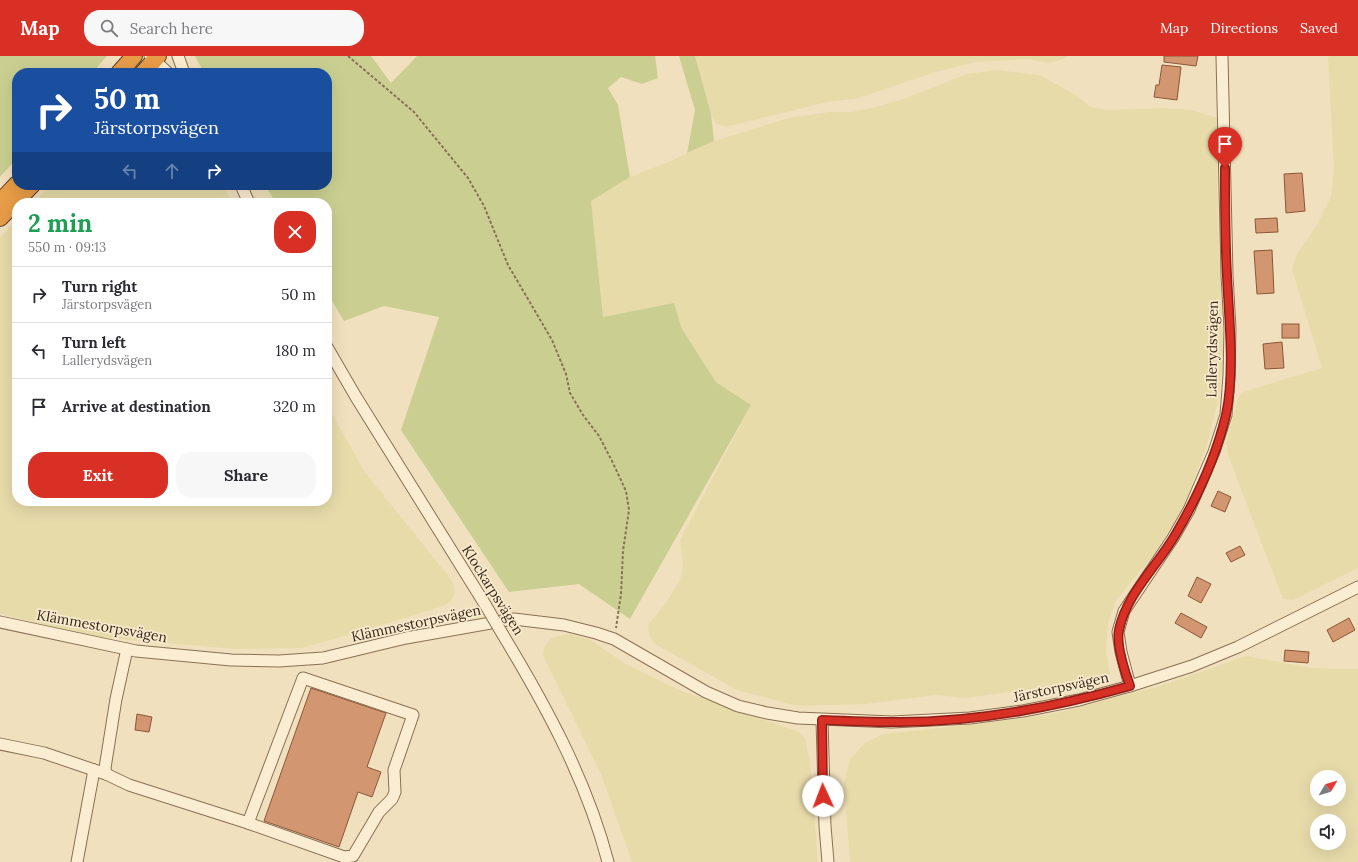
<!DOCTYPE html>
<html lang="en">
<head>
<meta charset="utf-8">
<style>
	:root { --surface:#fff; --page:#f7f7f7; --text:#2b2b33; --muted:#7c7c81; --line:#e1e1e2; --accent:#d93025 }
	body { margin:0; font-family:Lora,serif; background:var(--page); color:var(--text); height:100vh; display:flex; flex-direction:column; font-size:15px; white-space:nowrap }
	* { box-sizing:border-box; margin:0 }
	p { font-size:13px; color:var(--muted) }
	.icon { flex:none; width:22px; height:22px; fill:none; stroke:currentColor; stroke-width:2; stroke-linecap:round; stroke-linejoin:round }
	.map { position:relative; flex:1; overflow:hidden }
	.details { position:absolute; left:12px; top:142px; width:320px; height:308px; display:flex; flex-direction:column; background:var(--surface); border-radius:16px; box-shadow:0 4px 16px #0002 }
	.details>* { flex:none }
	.top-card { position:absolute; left:12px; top:12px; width:320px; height:122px; border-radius:16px; box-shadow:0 4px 16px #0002; background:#1a4fa0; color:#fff; overflow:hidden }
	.needle { width:26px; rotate:52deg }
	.buttons { position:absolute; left:1310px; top:714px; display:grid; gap:8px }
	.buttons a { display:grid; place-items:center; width:36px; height:36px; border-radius:50%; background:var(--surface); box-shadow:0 4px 16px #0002; font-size:20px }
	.pin { position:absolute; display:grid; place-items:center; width:34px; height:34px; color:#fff; margin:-41px -17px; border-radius:50% 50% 50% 0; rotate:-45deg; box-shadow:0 0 4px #0007 }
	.pin .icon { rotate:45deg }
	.me { position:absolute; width:44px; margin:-22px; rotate:358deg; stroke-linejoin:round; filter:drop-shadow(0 0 3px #0008) }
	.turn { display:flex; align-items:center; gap:14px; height:84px; padding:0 16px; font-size:18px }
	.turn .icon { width:52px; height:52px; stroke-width:2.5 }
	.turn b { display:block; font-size:28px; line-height:34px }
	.lanes { display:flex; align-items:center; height:38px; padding:0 16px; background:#0003; justify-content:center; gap:20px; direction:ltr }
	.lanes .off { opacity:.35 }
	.round { display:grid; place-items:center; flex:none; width:42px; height:42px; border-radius:16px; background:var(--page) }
	.overview { display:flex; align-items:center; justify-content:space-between; height:68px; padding:0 16px }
	h1 { font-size:24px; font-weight:800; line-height:30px; color:#1e9e55 }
	.button { display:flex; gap:8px; margin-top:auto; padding:8px 16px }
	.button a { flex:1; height:46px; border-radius:16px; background:var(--accent); color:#fff; font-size:16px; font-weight:800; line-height:46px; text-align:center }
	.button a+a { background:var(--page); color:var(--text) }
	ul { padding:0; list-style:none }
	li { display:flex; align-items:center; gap:12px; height:56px; padding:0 16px; border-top:1px solid var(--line) }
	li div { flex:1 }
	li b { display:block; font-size:15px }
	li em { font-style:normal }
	header { display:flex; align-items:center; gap:24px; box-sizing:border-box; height:56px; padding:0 20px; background:var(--accent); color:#fff }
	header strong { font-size:19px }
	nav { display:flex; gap:22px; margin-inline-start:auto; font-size:14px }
	.search { width:280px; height:36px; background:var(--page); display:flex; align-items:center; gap:10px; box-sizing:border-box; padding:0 14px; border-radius:16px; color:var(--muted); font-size:15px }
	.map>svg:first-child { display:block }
	.farmland { fill:#e7dbaa; fill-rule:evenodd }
	.green { fill:#cacf91 }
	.building { fill:#d29670; stroke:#8b5739 }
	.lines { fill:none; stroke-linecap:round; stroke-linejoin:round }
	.minor-casing { stroke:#8a7055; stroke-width:13 }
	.highway-casing { stroke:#573e2a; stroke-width:18 }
	.path { stroke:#8a7055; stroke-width:2; stroke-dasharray:3 2; stroke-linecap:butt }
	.minor { stroke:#fbedd1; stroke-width:11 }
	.highway { stroke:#e79c47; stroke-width:16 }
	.minor-bridge-casing { stroke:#8a7055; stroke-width:13; stroke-linecap:butt }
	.minor-bridge { stroke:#fbedd1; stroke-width:11 }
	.route-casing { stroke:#8d1f18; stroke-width:10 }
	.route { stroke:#d93025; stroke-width:7 }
	.labels { text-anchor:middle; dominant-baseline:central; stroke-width:3.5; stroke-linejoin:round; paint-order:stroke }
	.street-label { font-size:14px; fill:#38281b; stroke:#f8eacd }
</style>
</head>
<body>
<header>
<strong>Map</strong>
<div class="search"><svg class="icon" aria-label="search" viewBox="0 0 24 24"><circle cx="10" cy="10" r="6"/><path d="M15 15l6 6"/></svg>Search here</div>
<nav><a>Map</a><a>Directions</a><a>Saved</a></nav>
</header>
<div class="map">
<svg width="1358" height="806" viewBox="0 0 1358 806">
	<rect width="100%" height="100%" fill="#f1e0bd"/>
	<!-- farmland -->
	<g class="farmland">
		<polygon points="695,0 1068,0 1058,5 1047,7 1028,3 976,6 935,16 859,42 827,46 726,71 716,68 711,58"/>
		<polygon points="1331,0 1358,0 1358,512 1293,544 1283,543 1228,399 1226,387 1238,342 1243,336 1322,312 1292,213 1297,198 1317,169 1331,141 1334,112 1328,1"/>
		<polygon points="997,14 1040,19 1077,40 1090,51 1109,54 1166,52 1192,54 1217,62 1218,173 1224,300 1219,340 1207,389 1183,453 1151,502 1117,543 1108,566 1106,595 1110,618 1105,623 966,642 935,639 866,648 797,650 737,634 655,588 649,580 648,569 668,544 680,524 683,508 680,484 751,349 716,326 682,273 674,247 603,261 591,145 630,121 666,107 714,85 789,62 829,56 852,56 876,51 904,43 967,18"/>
		<polygon points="50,129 223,129 232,147 33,147"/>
		<polygon points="17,163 17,445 327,445 327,349 364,415 453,526 455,536 451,545 443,550 363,575 301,592 236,593 95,581 0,558 0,181"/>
		<polygon points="569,578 589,583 624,607 679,634 799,676 805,683 810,706 818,806 632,806 601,718 543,600 544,592 551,582"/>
		<path d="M1246,600l67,12 45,1v193h-508l-6,-79 6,-24 15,-16 18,-9 95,-10 74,-10 105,-27zM1317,721h22v22h-22zM1317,765h22v22h-22z"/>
	</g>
	<!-- green -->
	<g class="green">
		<polygon points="0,0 107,0 92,17 17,17 17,102 0,121"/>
		<polygon points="195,0 371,0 391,27 417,0 655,0 658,22 642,28 621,21 608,32 618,49 630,121 591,145 603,261 674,247 682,273 716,326 751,349 630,563 579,528 509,536 401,374 439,261 384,250 344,265 327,236 327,147 276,147 265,129 327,129 327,17 204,17"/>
		<polygon points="679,0 695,0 711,58 714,85 687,97 695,54"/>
	</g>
	<!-- building -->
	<g class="building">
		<polygon points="1164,0 1198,0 1196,10 1164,6"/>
		<polygon points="1162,9 1181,11 1177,44 1154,41 1156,29 1159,29"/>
		<polygon points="1302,117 1305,155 1286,157 1284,118"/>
		<polygon points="1277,162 1278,176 1256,177 1255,163"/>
		<polygon points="1272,194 1274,237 1257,238 1254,195"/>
		<rect x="1282" y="268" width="17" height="14"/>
		<polygon points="1282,286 1284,312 1265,313 1263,288"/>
		<polygon points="1218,435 1231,441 1225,456 1211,450"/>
		<polygon points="1240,490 1245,499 1231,506 1226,497"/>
		<polygon points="1197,521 1211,528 1201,547 1188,540"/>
		<polygon points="1181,557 1207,571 1201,582 1175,567"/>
		<polygon points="1349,562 1355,574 1333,586 1327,574"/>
		<polygon points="1285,594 1309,596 1308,607 1284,605"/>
		<polygon points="311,632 386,657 367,711 381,716 372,741 358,736 339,791 264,765"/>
		<polygon points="137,658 152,661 149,676 135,674"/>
	</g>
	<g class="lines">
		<defs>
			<g id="minor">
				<polyline points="150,0 168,17"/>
				<polyline points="178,0 184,17"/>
				<polyline points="241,129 249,147"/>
				<polyline points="327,291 356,341 486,550"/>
				<polyline points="0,566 136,595 231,604 279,605 323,602 406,582 514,563 564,569 596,577 614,583 706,636 738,650 767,657 798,662 892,666 970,662 1023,655 1079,644 1130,630 1192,610 1238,591 1358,531"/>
				<path d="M503,579c43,71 84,146 105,227"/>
				<polyline points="127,593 116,643 105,712 106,718 129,729 248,767"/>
				<polygon points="303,622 413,659 394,714 395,736 392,743 379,756 353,800 344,801 248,767"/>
				<polyline points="1130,630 1121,596 1118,576 1124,555 1173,482 1189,454 1214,396 1226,359 1229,320 1230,273 1227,219 1222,0"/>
				<polyline points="822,664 825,770 828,806"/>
				<polyline points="0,688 44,697 106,718"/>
				<polyline points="77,806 94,714"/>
			</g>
			<g id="highway">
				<polyline points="119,17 134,0"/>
				<polyline points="143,17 158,0"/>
				<polyline points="0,146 17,128"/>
				<polyline points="0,162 32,129"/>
			</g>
		</defs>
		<!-- minor casing -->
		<use href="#minor" class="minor-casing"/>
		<!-- highway casing -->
		<use href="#highway" class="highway-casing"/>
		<!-- path -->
		<polyline class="path" points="348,0 414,56 468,122 484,150 508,209 552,284 566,318 570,337 583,359 599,380 612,405 626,435 629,454 623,495 621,538 616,572"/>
		<!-- minor -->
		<use href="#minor" class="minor"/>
		<!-- highway -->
		<use href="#highway" class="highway"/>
		<defs>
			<polyline id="minor-bridge" points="486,550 503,579"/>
		</defs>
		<!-- minor-bridge casing -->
		<use href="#minor-bridge" class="minor-bridge-casing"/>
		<!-- minor-bridge -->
		<use href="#minor-bridge" class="minor-bridge"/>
	</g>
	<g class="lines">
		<defs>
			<path id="route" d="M823,740l-1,-76c23,1 47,2 70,2 81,1 160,-14 238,-36 -5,-14 -14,-41 -11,-56 7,-35 37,-63 55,-93 22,-37 42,-80 52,-122 9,-41 3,-97 1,-139 -2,-36 -2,-72 -2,-108"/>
		</defs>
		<!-- route casing -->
		<use href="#route" class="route-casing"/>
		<!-- route -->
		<use href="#route" class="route"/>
	</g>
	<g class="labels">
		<!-- street labels -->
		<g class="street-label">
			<text transform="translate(1212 293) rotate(-89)">Lallerydsvägen</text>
			<text transform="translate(493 534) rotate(58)">Klockarpsvägen</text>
			<text transform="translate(416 567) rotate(-12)">Klämmestorpsvägen</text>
			<text transform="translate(102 570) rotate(10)">Klämmestorpsvägen</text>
			<text transform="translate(1061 631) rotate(-12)">Järstorpsvägen</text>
		</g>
	</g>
</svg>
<div class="buttons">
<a><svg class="needle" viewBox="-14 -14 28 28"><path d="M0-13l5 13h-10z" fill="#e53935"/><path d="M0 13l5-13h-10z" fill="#7c7c81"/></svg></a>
<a><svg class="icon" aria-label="sound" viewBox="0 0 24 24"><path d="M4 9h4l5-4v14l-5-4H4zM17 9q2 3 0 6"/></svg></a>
</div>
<div class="pin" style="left:1225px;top:112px;background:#d93025"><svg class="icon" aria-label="arrive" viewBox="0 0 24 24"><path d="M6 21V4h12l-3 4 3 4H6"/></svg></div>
<svg class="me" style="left:823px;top:740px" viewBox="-20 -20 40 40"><circle r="19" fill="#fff"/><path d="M0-13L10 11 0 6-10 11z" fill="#d93025"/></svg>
<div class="top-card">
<div class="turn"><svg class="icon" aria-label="right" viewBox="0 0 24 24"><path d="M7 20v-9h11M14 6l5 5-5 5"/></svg><div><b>50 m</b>Järstorpsvägen</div></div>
<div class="lanes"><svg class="icon off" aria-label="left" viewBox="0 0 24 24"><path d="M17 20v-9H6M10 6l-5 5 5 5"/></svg><svg class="icon off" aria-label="ahead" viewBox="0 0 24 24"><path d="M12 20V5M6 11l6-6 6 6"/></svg><svg class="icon" aria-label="right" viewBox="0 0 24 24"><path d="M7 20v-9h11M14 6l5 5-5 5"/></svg></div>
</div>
<section class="details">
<div class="overview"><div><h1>2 min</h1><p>550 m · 09:13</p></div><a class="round" style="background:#d93025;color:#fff"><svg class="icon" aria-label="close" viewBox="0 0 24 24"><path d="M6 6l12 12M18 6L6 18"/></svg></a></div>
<ul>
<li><svg class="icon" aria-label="right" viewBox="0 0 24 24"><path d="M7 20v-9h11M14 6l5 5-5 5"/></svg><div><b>Turn right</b><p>Järstorpsvägen</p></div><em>50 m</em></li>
<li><svg class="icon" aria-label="left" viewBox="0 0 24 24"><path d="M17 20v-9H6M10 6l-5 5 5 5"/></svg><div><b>Turn left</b><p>Lallerydsvägen</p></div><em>180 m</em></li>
<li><svg class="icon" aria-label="arrive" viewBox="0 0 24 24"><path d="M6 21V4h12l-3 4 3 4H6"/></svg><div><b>Arrive at destination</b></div><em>320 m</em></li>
</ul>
<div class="button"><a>Exit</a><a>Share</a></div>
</section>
</div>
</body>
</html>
